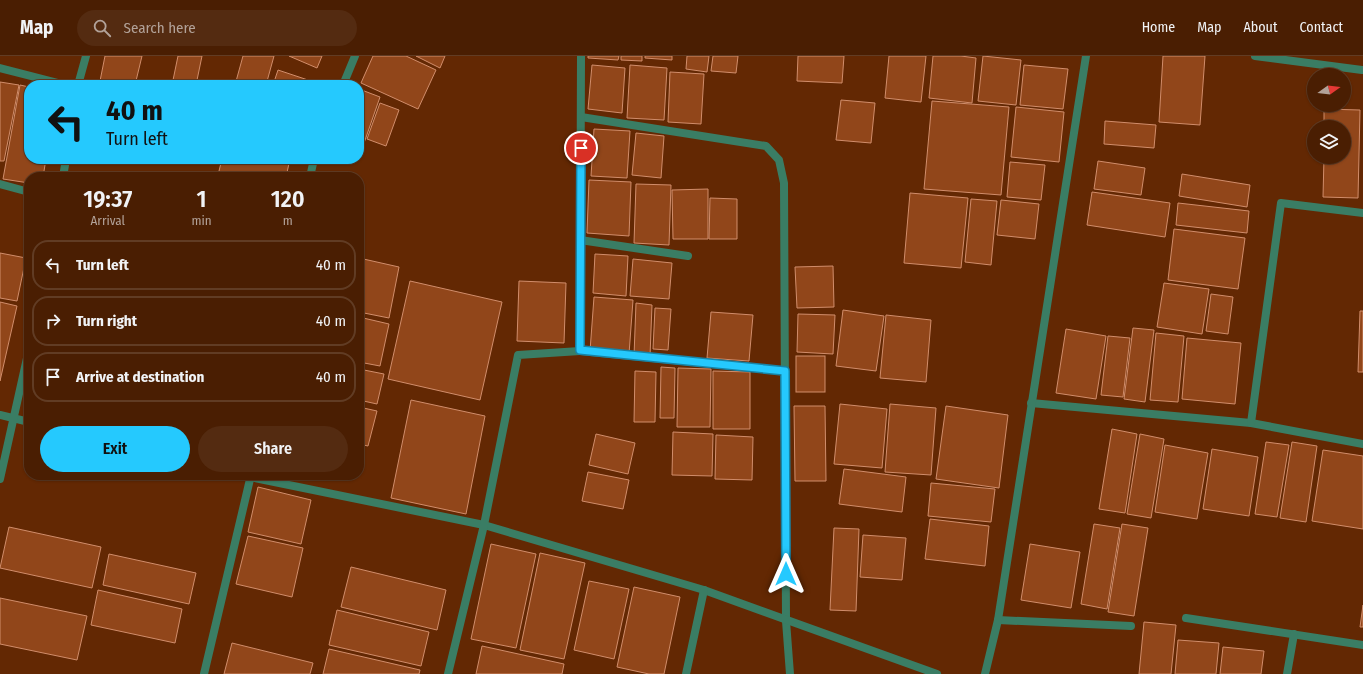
<!DOCTYPE html>
<html lang="en">
<head>
<meta charset="utf-8">
<style>
	:root { --surface:#4a1e02; --page:#542b11; --text:#f1f3f6; --muted:#b2a299; --line:#613c24; --accent:#25c9fe }
	body { margin:0; font-family:"Fira Sans Condensed",sans-serif; background:var(--page); color:var(--text); height:100vh; display:flex; flex-direction:column; font-size:15px; white-space:nowrap }
	* { box-sizing:border-box; margin:0 }
	p { font-size:13px; color:var(--muted) }
	.icon { flex:none; width:22px; height:22px; fill:none; stroke:currentColor; stroke-width:2; stroke-linecap:round; stroke-linejoin:round }
	.map { position:relative; flex:1; overflow:hidden }
	.details { position:absolute; left:24px; top:116px; width:340px; height:308px; display:flex; flex-direction:column; background:var(--surface); border-radius:16px; box-shadow:0 1px 3px #0004,0 0 0 1px var(--line) }
	.details>* { flex:none }
	.banner { position:absolute; left:24px; top:24px; width:340px; height:84px; border-radius:16px; box-shadow:0 1px 3px #0004,0 0 0 1px var(--line); background:#25c9fe; color:#111; overflow:hidden }
	.needle { width:26px; rotate:75deg }
	.tools { position:absolute; left:1307px; top:12px; display:grid; gap:8px }
	.tools a { display:grid; place-items:center; width:44px; height:44px; border-radius:50%; background:var(--surface); box-shadow:0 1px 3px #0004,0 0 0 1px var(--line); font-size:20px }
	.pin { position:absolute; display:grid; place-items:center; width:34px; height:34px; color:#fff; margin:-17px; border:2px solid #fff; border-radius:50%; box-shadow:0 1px 4px #0007 }
	.me { position:absolute; width:44px; margin:-22px; rotate:0deg; stroke-linejoin:round; filter:drop-shadow(0 0 3px #0008) }
	.turn { display:flex; align-items:center; gap:14px; height:84px; padding:0 16px; font-size:18px }
	.turn .icon { width:52px; height:52px; stroke-width:2.5 }
	.turn b { display:block; font-size:28px; line-height:34px }
	.eta { display:flex; justify-content:space-evenly; align-items:center; height:68px; text-align:center }
	.eta b { font-size:24px; font-weight:600; line-height:28px }
	.button { display:flex; gap:8px; margin-top:auto; padding:8px 16px }
	.button a { flex:1; height:46px; border-radius:24px; background:var(--accent); color:#111; font-size:16px; font-weight:600; line-height:46px; text-align:center }
	.button a+a { background:var(--page); color:var(--text) }
	ul { padding:0; list-style:none }
	li { display:flex; align-items:center; gap:12px; height:50px; margin:0 8px 6px; padding:0 8px; border:2px solid var(--line); border-radius:16px }
	li div { flex:1 }
	li b { display:block; font-size:15px }
	li em { font-style:normal }
	header { display:flex; align-items:center; gap:24px; box-sizing:border-box; height:56px; padding:0 20px; background:var(--surface); border-bottom:1px solid var(--line) }
	header strong { font-size:19px }
	nav { display:flex; gap:22px; margin-inline-start:auto; font-size:14px }
	.search { width:280px; height:36px; background:var(--page); display:flex; align-items:center; gap:10px; box-sizing:border-box; padding:0 14px; border-radius:22px; color:var(--muted); font-size:15px }
	.map>svg:first-child { display:block }
	.building { fill:#91461a; stroke:#d18d6b }
	.lines { fill:none; stroke-linecap:round; stroke-linejoin:round }
	.street { stroke:#3a7d64; stroke-width:8 }
	.route-casing { stroke:#1883a5; stroke-width:10 }
	.route { stroke:#25c9fe; stroke-width:7 }
</style>
</head>
<body>
<header>
<strong>Map</strong>
<div class="search"><svg class="icon" aria-label="search" viewBox="0 0 24 24"><circle cx="10" cy="10" r="6"/><path d="M15 15l6 6"/></svg>Search here</div>
<nav><a>Home</a><a>Map</a><a>About</a><a>Contact</a></nav>
</header>
<div class="map">
<svg width="1363" height="618" viewBox="0 0 1363 618">
	<rect width="100%" height="100%" fill="#632803"/>
	<!-- building -->
	<g class="building">
		<polygon points="105,0 142,0 135,29 117,29 100,25"/>
		<polygon points="178,0 202,0 196,29 172,29"/>
		<polygon points="243,0 274,0 266,29 235,29"/>
		<polygon points="289,0 322,0 317,12"/>
		<polygon points="373,0 406,0 436,14 418,53 361,27"/>
		<polygon points="416,0 445,0 440,12"/>
		<polygon points="588,0 619,0 618,4 588,2"/>
		<polygon points="621,0 642,0 642,5 621,4"/>
		<polygon points="645,0 672,0 672,4 645,2"/>
		<polygon points="687,0 709,0 707,16 686,13"/>
		<polygon points="713,0 738,0 736,17 711,15"/>
		<polygon points="798,0 844,0 842,27 797,25"/>
		<polygon points="889,0 926,0 921,46 885,42"/>
		<polygon points="933,0 961,0 976,2 972,47 929,42"/>
		<polygon points="983,0 1021,4 1016,49 978,45"/>
		<polygon points="1163,0 1205,0 1200,69 1159,66"/>
		<polygon points="592,9 625,12 622,57 588,53"/>
		<polygon points="630,9 667,12 664,64 627,62"/>
		<polygon points="1024,9 1068,13 1063,53 1020,49"/>
		<polygon points="278,14 314,26 313,29 273,29"/>
		<polygon points="670,16 704,18 701,68 668,66"/>
		<polygon points="0,26 19,29 4,105 0,105"/>
		<polygon points="20,29 29,31 29,103 46,103 43,121 29,121 29,127 3,123"/>
		<polygon points="359,33 380,41 363,90 359,88"/>
		<polygon points="841,44 875,47 871,87 836,84"/>
		<polygon points="932,45 1009,51 1001,139 924,133"/>
		<polygon points="380,47 399,54 386,90 367,83"/>
		<polygon points="1016,51 1064,56 1059,106 1011,101"/>
		<polygon points="1324,53 1360,54 1358,142 1323,141 1324,101 1344,101 1344,71 1324,71"/>
		<polygon points="1105,65 1156,69 1154,92 1104,88"/>
		<polygon points="594,73 630,75 627,122 591,120"/>
		<polygon points="636,77 664,80 661,122 632,119"/>
		<polygon points="222,103 290,103 286,121 230,121 218,119"/>
		<polygon points="1098,105 1145,112 1141,139 1094,133"/>
		<polygon points="1010,106 1045,109 1041,144 1007,141"/>
		<polygon points="1182,118 1250,129 1247,151 1179,140"/>
		<polygon points="589,124 631,126 629,180 587,177"/>
		<polygon points="636,128 671,129 669,189 634,187"/>
		<polygon points="708,133 708,183 673,183 672,134"/>
		<polygon points="1092,136 1170,147 1165,181 1087,169"/>
		<polygon points="910,137 968,142 961,212 904,207"/>
		<polygon points="710,142 737,143 737,183 709,183"/>
		<polygon points="971,143 997,145 991,209 965,206"/>
		<polygon points="1001,144 1039,148 1035,183 997,179"/>
		<polygon points="1178,147 1249,155 1247,177 1176,169"/>
		<polygon points="1174,173 1245,182 1238,233 1168,224"/>
		<polygon points="0,197 26,202 17,245 0,242"/>
		<polygon points="595,198 628,200 626,240 593,237"/>
		<polygon points="359,202 399,211 389,262 359,256"/>
		<polygon points="633,203 672,207 669,243 630,240"/>
		<polygon points="833,210 834,251 797,252 795,211"/>
		<polygon points="410,225 502,246 480,344 388,323"/>
		<polygon points="519,225 566,227 564,287 517,285"/>
		<polygon points="1164,227 1209,233 1202,278 1157,271"/>
		<polygon points="1211,238 1233,241 1228,278 1206,275"/>
		<polygon points="594,241 633,244 629,298 590,295"/>
		<polygon points="0,246 17,250 0,325"/>
		<polygon points="636,247 652,249 650,300 634,300"/>
		<polygon points="655,252 671,253 668,294 653,293"/>
		<polygon points="843,254 884,260 876,315 836,310"/>
		<polygon points="1360,255 1363,255 1363,316 1358,316"/>
		<polygon points="711,256 753,259 749,305 707,302"/>
		<polygon points="798,258 835,259 833,298 797,296"/>
		<polygon points="886,259 931,264 926,326 880,322"/>
		<polygon points="359,261 389,268 380,310 359,306"/>
		<polygon points="1133,272 1154,274 1145,346 1124,343"/>
		<polygon points="1066,273 1106,280 1096,343 1056,337"/>
		<polygon points="1156,277 1184,280 1178,346 1150,344"/>
		<polygon points="1108,280 1130,282 1123,341 1101,339"/>
		<polygon points="1187,282 1241,287 1235,348 1182,343"/>
		<rect x="796" y="300" width="29" height="36"/>
		<polygon points="661,311 675,312 674,362 660,362"/>
		<polygon points="678,312 711,313 710,371 677,371"/>
		<polygon points="359,313 384,318 377,348 359,344"/>
		<polygon points="635,315 656,316 655,366 634,366"/>
		<polygon points="713,315 750,316 750,373 713,373"/>
		<polygon points="411,344 485,360 466,458 391,442"/>
		<polygon points="840,348 887,353 882,412 834,408"/>
		<polygon points="890,348 936,352 931,419 885,416"/>
		<polygon points="794,350 825,350 826,425 795,425"/>
		<polygon points="946,350 1008,359 999,432 936,423"/>
		<polygon points="359,351 377,355 368,390 359,388"/>
		<polygon points="1112,373 1137,378 1125,457 1099,453"/>
		<polygon points="673,376 713,378 712,420 672,419"/>
		<polygon points="596,378 635,387 628,418 589,409"/>
		<polygon points="1140,378 1164,383 1151,462 1127,458"/>
		<polygon points="716,379 753,381 752,424 715,423"/>
		<polygon points="1266,386 1289,389 1277,461 1255,458"/>
		<polygon points="1292,386 1317,390 1306,466 1280,462"/>
		<polygon points="1165,389 1208,397 1197,463 1155,456"/>
		<polygon points="1212,393 1258,401 1249,460 1203,453"/>
		<polygon points="1323,394 1363,400 1363,473 1312,465"/>
		<polygon points="844,413 906,421 902,456 839,448"/>
		<polygon points="588,416 629,424 623,453 582,445"/>
		<polygon points="931,427 995,433 991,466 928,460"/>
		<polygon points="258,431 311,444 301,488 248,476"/>
		<polygon points="930,463 989,470 985,510 925,503"/>
		<polygon points="1094,468 1120,472 1107,553 1081,548"/>
		<polygon points="1122,468 1148,472 1134,560 1108,556"/>
		<polygon points="9,471 101,491 92,532 0,512"/>
		<polygon points="834,472 859,473 856,555 830,554"/>
		<polygon points="863,479 906,482 902,524 860,521"/>
		<polygon points="248,480 303,492 292,541 236,528"/>
		<polygon points="491,488 536,498 516,592 471,583"/>
		<polygon points="1030,488 1080,496 1071,552 1021,544"/>
		<polygon points="540,497 585,507 564,603 520,594"/>
		<polygon points="109,498 196,517 189,548 103,529"/>
		<polygon points="351,511 446,534 437,574 341,551"/>
		<polygon points="589,525 629,533 614,603 574,594"/>
		<polygon points="634,531 680,541 664,618 649,618 617,611"/>
		<polygon points="98,534 182,553 175,587 91,569"/>
		<polygon points="0,542 87,560 77,604 0,588"/>
		<polygon points="1363,549 1363,571 1360,571"/>
		<polygon points="337,554 429,576 421,610 329,589"/>
		<polygon points="1144,566 1176,569 1171,618 1139,618"/>
		<polygon points="1178,584 1219,587 1216,618 1175,618"/>
		<polygon points="232,587 313,607 310,618 224,618"/>
		<polygon points="482,590 564,608 562,618 476,618"/>
		<polygon points="1223,591 1264,595 1261,618 1220,618"/>
		<polygon points="329,593 420,614 419,618 323,618"/>
	</g>
	<g class="lines">
		<!-- street -->
		<g class="street">
			<polyline points="1255,0 1362,14"/>
			<polyline points="0,12 66,29"/>
			<polyline points="78,29 86,0"/>
			<polyline points="343,29 355,0"/>
			<polyline points="581,61 766,90 779,104 784,127 786,565 790,618"/>
			<polyline points="63,121 66,103"/>
			<polyline points="310,121 314,103"/>
			<polyline points="0,128 29,136"/>
			<polyline points="580,184 688,200"/>
			<polyline points="580,295 785,315"/>
			<polyline points="1031,347 1251,367 1363,388"/>
			<polyline points="0,359 29,366"/>
			<polyline points="1251,367 1281,147 1363,157"/>
			<polyline points="240,419 484,469 704,534 937,618"/>
			<polyline points="0,423 29,293"/>
			<polyline points="1186,562 1363,589"/>
			<polyline points="998,564 1131,570"/>
			<polyline points="204,618 251,419"/>
			<polyline points="448,618 484,469 518,299 580,295 581,0"/>
			<polyline points="686,618 704,534"/>
			<polyline points="985,618 998,564 1086,0"/>
			<polyline points="1287,618 1294,578"/>
		</g>
	</g>
	<g class="lines">
		<defs>
			<polyline id="route" points="581,92 580,294 785,315 786,518"/>
		</defs>
		<!-- route casing -->
		<use href="#route" class="route-casing"/>
		<!-- route -->
		<use href="#route" class="route"/>
	</g>
</svg>
<div class="tools">
<a><svg class="needle" viewBox="-14 -14 28 28"><path d="M0-13l5 13h-10z" fill="#e53935"/><path d="M0 13l5-13h-10z" fill="#b2a299"/></svg></a>
<a><svg class="icon" aria-label="layers" viewBox="0 0 24 24"><path d="M12 4l9 5-9 5-9-5zM3 14l9 5 9-5"/></svg></a>
</div>
<div class="pin" style="left:581px;top:92px;background:#d93025"><svg class="icon" aria-label="arrive" viewBox="0 0 24 24"><path d="M6 21V4h12l-3 4 3 4H6"/></svg></div>
<svg class="me" style="left:786px;top:518px" viewBox="-20 -20 40 40"><path d="M0-17L14 15 0 8-14 15z" fill="#25c9fe" stroke="#fff" stroke-width="4"/></svg>
<div class="banner">
<div class="turn"><svg class="icon" aria-label="left" viewBox="0 0 24 24"><path d="M17 20v-9H6M10 6l-5 5 5 5"/></svg><div><b>40 m</b>Turn left</div></div>
</div>
<section class="details">
<div class="eta">
<div><b>19:37</b><p>Arrival</p></div>
<div><b>1</b><p>min</p></div>
<div><b>120</b><p>m</p></div>
</div>
<ul>
<li><svg class="icon" aria-label="left" viewBox="0 0 24 24"><path d="M17 20v-9H6M10 6l-5 5 5 5"/></svg><div><b>Turn left</b></div><em>40 m</em></li>
<li><svg class="icon" aria-label="right" viewBox="0 0 24 24"><path d="M7 20v-9h11M14 6l5 5-5 5"/></svg><div><b>Turn right</b></div><em>40 m</em></li>
<li><svg class="icon" aria-label="arrive" viewBox="0 0 24 24"><path d="M6 21V4h12l-3 4 3 4H6"/></svg><div><b>Arrive at destination</b></div><em>40 m</em></li>
</ul>
<div class="button"><a>Exit</a><a>Share</a></div>
</section>
</div>
</body>
</html>
